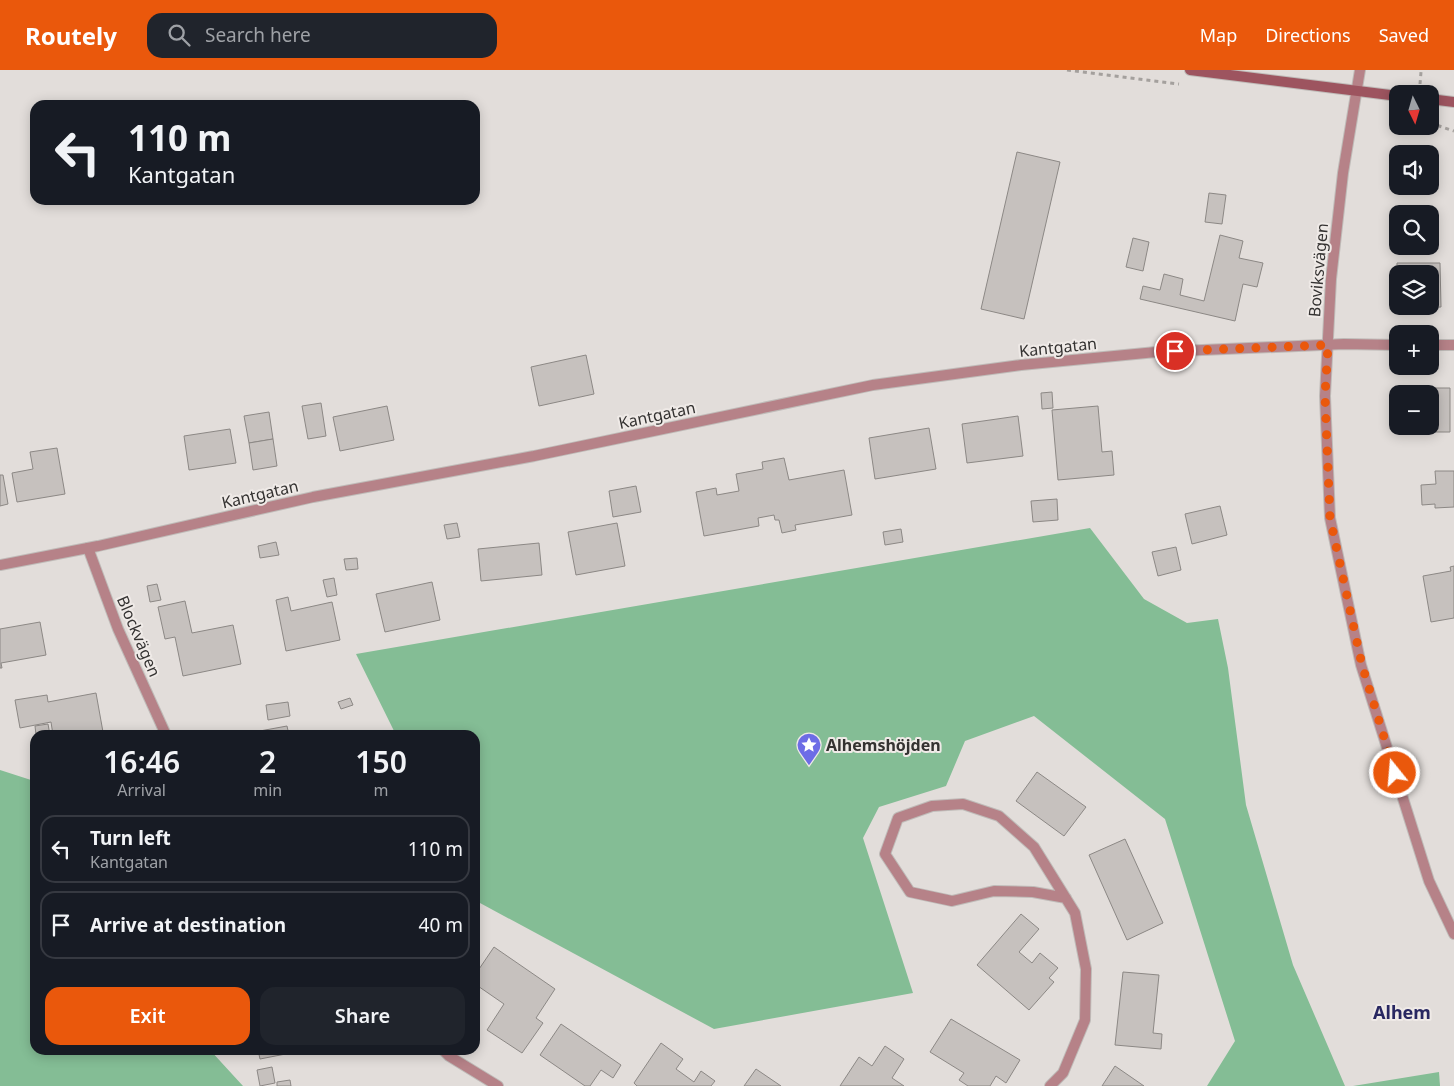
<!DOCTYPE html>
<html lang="en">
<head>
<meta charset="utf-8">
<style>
	:root { --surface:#171b24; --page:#20242c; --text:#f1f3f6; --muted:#9ea1a6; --line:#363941; --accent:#ea580c }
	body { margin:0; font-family:"Noto Sans",sans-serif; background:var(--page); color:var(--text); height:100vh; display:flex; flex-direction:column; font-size:19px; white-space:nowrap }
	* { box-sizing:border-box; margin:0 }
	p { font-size:16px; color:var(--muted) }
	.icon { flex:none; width:28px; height:28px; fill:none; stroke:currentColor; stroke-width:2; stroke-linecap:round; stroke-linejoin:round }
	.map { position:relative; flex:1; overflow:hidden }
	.sheet { position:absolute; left:30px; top:660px; width:450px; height:325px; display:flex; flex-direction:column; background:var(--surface); border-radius:15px; box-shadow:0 2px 12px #0003 }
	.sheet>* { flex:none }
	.top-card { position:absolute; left:30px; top:30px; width:450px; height:105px; border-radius:15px; box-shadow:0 2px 12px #0003; background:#171b24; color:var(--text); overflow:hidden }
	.needle { width:32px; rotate:175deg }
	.tools { position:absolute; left:1389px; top:15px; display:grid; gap:10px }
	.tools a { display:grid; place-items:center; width:50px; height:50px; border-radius:10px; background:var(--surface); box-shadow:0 2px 12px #0003; font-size:25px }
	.pin { position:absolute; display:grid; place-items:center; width:42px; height:42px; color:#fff; margin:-21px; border:2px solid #fff; border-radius:50%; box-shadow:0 1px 5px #0007 }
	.me { position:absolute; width:55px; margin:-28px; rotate:343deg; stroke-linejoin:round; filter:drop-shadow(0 0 4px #0008) }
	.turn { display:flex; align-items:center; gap:18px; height:105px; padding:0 15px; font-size:22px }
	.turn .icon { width:65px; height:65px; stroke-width:2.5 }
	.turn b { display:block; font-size:35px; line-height:42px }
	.eta { display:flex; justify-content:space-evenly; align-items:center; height:85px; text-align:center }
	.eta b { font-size:30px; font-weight:600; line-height:35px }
	.cta { display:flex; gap:10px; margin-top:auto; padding:10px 15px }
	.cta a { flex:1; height:58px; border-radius:15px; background:var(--accent); color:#fff; font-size:20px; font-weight:600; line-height:58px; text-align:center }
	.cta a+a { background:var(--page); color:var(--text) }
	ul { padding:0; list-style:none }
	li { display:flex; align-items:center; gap:15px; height:68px; margin:0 10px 8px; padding:0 5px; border:2px solid var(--line); border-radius:15px }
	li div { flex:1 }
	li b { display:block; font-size:19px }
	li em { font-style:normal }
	header { display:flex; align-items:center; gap:30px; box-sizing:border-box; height:70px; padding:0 25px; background:var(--accent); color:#fff }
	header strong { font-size:24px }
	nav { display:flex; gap:28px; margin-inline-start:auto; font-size:18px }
	.search { width:350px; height:45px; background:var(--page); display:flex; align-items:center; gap:12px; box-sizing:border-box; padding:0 18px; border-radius:15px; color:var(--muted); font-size:19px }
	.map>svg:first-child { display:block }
	.forest { fill:#84bd95 }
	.building { fill:#c6c1be; stroke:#8c8885 }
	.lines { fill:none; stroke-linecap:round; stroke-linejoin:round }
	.minor-casing { stroke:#bfbbb8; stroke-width:12 }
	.secondary-casing { stroke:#bfbbb8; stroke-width:12 }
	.path { stroke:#a4a09d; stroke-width:3; stroke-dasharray:4 4; stroke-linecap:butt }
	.minor { stroke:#b68288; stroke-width:10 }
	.secondary { stroke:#9d545f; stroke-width:10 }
	.route { stroke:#ea580c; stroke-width:9; stroke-dasharray:0 16.2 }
	.labels { text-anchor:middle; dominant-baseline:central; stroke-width:4; stroke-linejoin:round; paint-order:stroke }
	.street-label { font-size:16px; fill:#343231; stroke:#efeae7 }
	.poi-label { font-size:16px; font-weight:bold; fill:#343231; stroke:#efeae7; text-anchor:start }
	.neighbourhood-label { font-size:18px; font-weight:bold; fill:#282761; stroke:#efeae7 }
</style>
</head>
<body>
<header>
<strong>Routely</strong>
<div class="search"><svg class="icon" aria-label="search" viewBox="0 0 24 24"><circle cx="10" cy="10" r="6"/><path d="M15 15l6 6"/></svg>Search here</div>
<nav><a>Map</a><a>Directions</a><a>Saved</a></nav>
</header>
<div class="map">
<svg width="1454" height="1016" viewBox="0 0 1454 1016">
	<rect width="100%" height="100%" fill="#e2ddda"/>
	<!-- forest -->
	<g class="forest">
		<polygon points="1090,458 1144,529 1187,553 1218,549 1228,598 1246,735 1293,895 1345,1016 1207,1016 1235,971 1165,749 1034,646 965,671 946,716 879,737 863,768 913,923 714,959 480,833 475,823 475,665 396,665 356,584"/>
		<polygon points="0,700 31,710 35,730 35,980 210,980 243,1016 0,1016"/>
		<polygon points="1439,1002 1440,1016 1353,1016"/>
	</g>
	<!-- building -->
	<g class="building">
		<polygon points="1017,82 1060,92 1024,249 981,239"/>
		<polygon points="1209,123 1226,125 1222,154 1205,152"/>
		<polygon points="1220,165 1243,171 1239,188 1263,193 1257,217 1243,214 1235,251 1140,229 1143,216 1160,220 1164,204 1183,209 1180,225 1204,231"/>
		<polygon points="1133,168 1149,172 1143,201 1126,197"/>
		<polygon points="1397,193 1440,193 1441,237 1412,238 1412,236 1430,236 1430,204 1398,204 1397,233"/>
		<polygon points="586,285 594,324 539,336 531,297"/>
		<polygon points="1398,318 1450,318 1450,362 1398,362 1398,356 1430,356 1430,324 1398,324"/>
		<polygon points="1052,322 1053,338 1042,339 1041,323"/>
		<polygon points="321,333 326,366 308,369 302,336"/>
		<polygon points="387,336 394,370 340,381 333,347"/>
		<polygon points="1098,336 1102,382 1112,381 1114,405 1058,410 1052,340"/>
		<polygon points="269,342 273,369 249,373 244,346"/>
		<polygon points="1018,346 1023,386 967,393 962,354"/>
		<polygon points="929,358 936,399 875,409 869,368"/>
		<polygon points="230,359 236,393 189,400 184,366"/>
		<polygon points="273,369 277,396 253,400 249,373"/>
		<polygon points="57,378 65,424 17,432 12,403 33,399 30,382"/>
		<polygon points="784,388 789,410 844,400 852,445 795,455 796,460 782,463 779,450 775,450 774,445 758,448 759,456 704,466 696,422 716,418 717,425 739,421 736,404 763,399 762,392"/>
		<polygon points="1435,401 1454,401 1454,437 1435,438 1435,434 1422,435 1421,415 1436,414"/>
		<polygon points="0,405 3,405 8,434 0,436"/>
		<polygon points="636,416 641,442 613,447 609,421"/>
		<polygon points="1057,429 1058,450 1033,452 1031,431"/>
		<polygon points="1220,436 1227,465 1192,474 1185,444"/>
		<polygon points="457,453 460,467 447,469 444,455"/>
		<polygon points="617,453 625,496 576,505 568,462"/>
		<polygon points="901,459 903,472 885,475 883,462"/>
		<polygon points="276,472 279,485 260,488 258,476"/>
		<polygon points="539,473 542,505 481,511 478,479"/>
		<polygon points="1176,477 1181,500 1158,506 1152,482"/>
		<polygon points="357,488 358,499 346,500 344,489"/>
		<polygon points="1454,496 1454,548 1431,552 1423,506 1451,501 1450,497"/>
		<polygon points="334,508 337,525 327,527 323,510"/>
		<polygon points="432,512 440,550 385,562 376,524"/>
		<polygon points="157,514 161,530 150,532 147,516"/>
		<polygon points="288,527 291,541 332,532 340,570 286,581 276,530"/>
		<polygon points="185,531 192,563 233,555 241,594 183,606 175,567 165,569 158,537"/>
		<polygon points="40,552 46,585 1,593 2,598 0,598 0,559"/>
		<polygon points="96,623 103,662 83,665 53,665 51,652 20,658 15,630 47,625 48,632"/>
		<polygon points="350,628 353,635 341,639 338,632"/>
		<polygon points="288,632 290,646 268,650 266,635"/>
		<polygon points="48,654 50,665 36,665 35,656"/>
		<polygon points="287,656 289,665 238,665"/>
		<polygon points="1037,702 1086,737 1064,766 1016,731"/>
		<polygon points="1125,769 1163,853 1127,870 1089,785"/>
		<polygon points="1021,844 1039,859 1019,882 1032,893 1040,883 1058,898 1049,908 1054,912 1029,940 977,895"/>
		<polygon points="494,877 555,919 536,948 543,953 522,983 487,960 504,934 475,914 475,905"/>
		<polygon points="1123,902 1159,905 1153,963 1162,964 1161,979 1115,975"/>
		<polygon points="951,949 1020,990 1006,1013 996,1006 990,1016 968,1016 959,1010 964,1003 930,982"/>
		<polygon points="561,954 621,995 613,1008 601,1000 590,1016 585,1016 540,985"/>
		<polygon points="661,973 683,989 676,999 694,1012 701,1001 715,1011 711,1016 637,1016 634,1013"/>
		<polygon points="885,976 904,989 892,1008 904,1016 840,1016 859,987 872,996"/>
		<polygon points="258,980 306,980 260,989"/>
		<polygon points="1115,996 1144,1016 1102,1016"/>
		<polygon points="272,997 275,1013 260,1016 257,1000"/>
		<polygon points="756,999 781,1016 744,1016"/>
		<polygon points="290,1010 291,1016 277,1016 277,1012"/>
	</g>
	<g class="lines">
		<defs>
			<g id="minor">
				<polyline points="1360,0 1343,103 1331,209 1325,326 1330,448 1361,595 1429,811 1454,864"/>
				<polyline points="1430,275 1454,275"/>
				<polyline points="88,478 118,559 166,665"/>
				<polyline points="0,495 98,476 313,427 534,386 873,315 1021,295 1156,282 1344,274 1398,275"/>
				<polyline points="443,980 449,986 498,1016"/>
				<polyline points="1050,1016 1063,1003 1085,950 1086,899 1075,843 1034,777 999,746 963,734 932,736 898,748 885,784 910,822 952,831 994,821 1033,822 1066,828"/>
			</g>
			<g id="secondary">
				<polyline points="1190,0 1398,26"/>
				<polyline points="1430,29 1454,32"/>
			</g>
		</defs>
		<!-- minor casing -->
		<use href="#minor" class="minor-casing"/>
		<!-- secondary casing -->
		<use href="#secondary" class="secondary-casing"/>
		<!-- path -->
		<g class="path">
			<polyline points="1067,0 1179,14"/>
			<polyline points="1420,14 1421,2 1420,0"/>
			<polyline points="1430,53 1454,61"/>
		</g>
		<!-- minor -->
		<use href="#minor" class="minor"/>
		<!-- secondary -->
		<use href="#secondary" class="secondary"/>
	</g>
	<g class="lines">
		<!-- route -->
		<polyline class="route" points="1175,281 1328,275 1325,326 1330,448 1362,595 1395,703"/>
	</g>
	<!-- icons -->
	<defs>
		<symbol id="sight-pin" viewBox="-11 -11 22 30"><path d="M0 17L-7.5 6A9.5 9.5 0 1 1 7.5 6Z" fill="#6d6ce6" stroke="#efeae7"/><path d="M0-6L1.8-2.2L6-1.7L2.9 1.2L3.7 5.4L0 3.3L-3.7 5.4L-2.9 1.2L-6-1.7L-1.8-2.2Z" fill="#fff"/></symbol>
	</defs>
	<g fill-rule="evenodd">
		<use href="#sight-pin" x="795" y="661" width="28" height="38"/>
	</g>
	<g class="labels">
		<!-- street labels -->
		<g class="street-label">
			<text transform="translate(1318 200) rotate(-85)">Boviksvägen</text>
			<text transform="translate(1058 277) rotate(-6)">Kantgatan</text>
			<text transform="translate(657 345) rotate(-12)">Kantgatan</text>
			<text transform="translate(260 424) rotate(-13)">Kantgatan</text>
			<text transform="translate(139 566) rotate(67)">Blockvägen</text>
		</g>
		<!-- poi labels -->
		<g class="poi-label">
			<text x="826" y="675">Alhemshöjden</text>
		</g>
		<!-- neighbourhood labels -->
		<g class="neighbourhood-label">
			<text x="1402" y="942">Alhem</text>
		</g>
	</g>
</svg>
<div class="tools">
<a><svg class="needle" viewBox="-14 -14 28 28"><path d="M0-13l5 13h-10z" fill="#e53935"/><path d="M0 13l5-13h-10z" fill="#9ea1a6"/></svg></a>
<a><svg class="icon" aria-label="sound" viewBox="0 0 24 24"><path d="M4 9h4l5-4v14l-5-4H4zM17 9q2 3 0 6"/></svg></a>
<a><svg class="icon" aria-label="search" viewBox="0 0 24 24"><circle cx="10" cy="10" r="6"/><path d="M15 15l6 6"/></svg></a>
<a><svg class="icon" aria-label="layers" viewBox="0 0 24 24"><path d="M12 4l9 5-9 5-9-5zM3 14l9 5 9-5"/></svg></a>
<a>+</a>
<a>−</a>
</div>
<div class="pin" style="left:1175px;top:281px;background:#d93025"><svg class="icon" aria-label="arrive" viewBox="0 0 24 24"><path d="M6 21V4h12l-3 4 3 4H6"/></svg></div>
<svg class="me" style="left:1395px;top:703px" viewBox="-20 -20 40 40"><circle r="17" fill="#ea580c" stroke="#fff" stroke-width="3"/><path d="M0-11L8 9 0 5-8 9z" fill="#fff"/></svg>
<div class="top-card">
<div class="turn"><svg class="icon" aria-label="left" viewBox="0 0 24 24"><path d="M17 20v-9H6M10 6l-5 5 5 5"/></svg><div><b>110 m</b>Kantgatan</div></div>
</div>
<section class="sheet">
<div class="eta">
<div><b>16:46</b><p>Arrival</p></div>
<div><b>2</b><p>min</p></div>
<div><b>150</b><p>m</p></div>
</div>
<ul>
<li><svg class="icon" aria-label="left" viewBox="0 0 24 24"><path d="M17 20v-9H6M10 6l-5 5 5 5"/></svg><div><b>Turn left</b><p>Kantgatan</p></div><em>110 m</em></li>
<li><svg class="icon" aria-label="arrive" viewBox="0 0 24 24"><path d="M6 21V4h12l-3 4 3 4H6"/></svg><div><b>Arrive at destination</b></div><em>40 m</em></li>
</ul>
<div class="cta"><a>Exit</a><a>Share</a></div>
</section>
</div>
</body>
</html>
